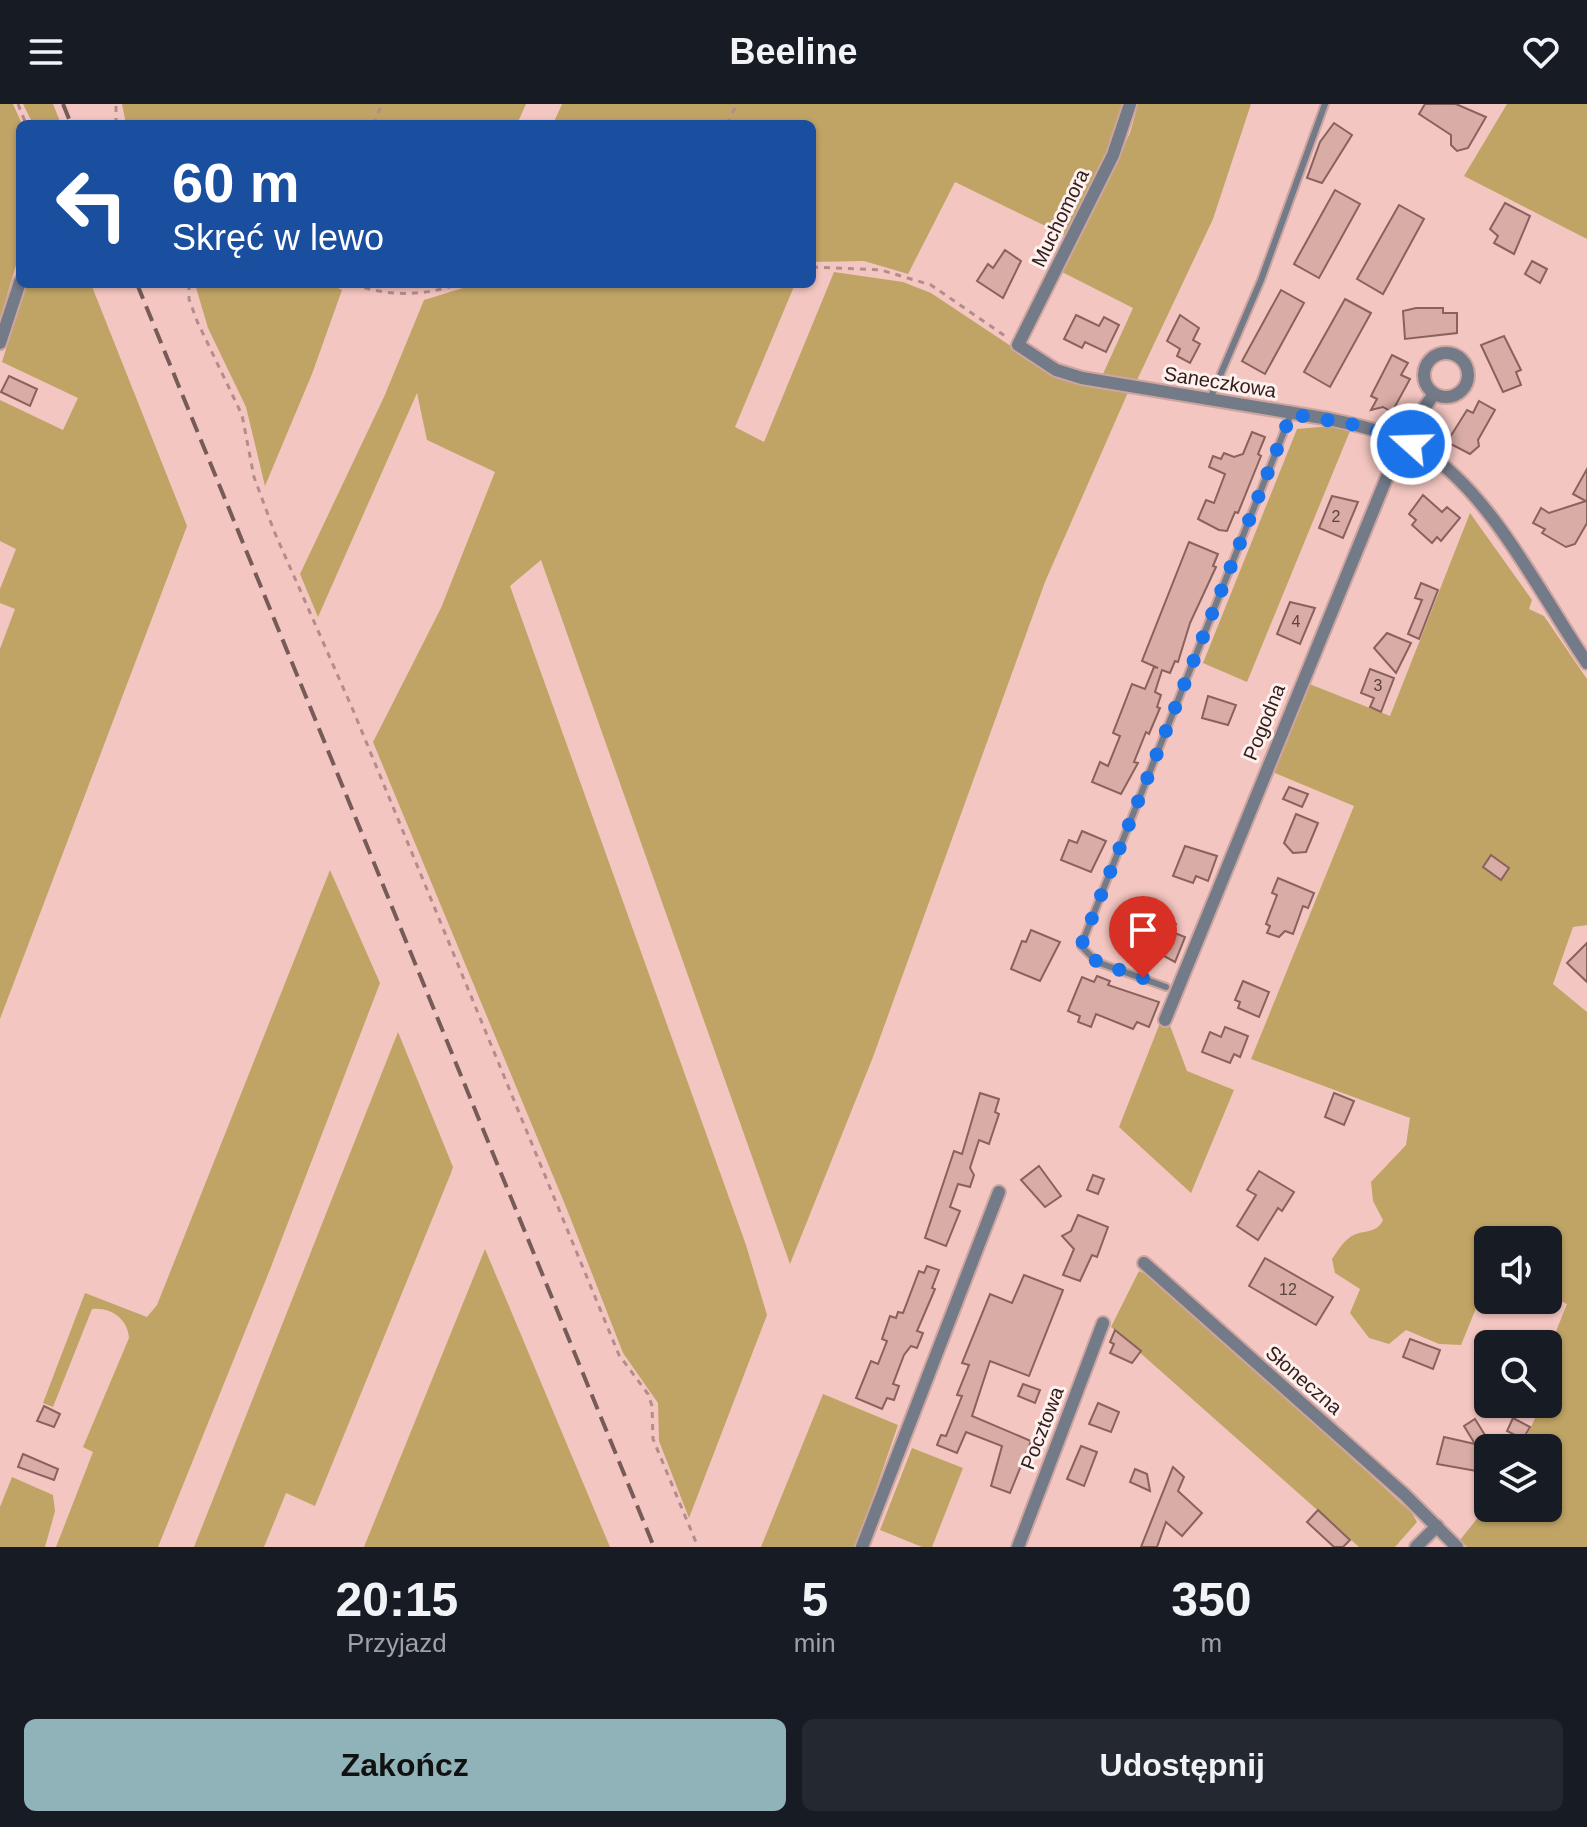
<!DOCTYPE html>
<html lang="pl">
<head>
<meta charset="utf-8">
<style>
	:root { --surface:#171b24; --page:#242831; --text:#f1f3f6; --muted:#9ea1a6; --accent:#8fb3b8 }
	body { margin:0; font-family:Helvetica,sans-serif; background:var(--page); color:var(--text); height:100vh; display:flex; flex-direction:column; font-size:30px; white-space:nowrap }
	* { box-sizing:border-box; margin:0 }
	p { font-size:26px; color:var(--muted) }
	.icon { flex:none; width:44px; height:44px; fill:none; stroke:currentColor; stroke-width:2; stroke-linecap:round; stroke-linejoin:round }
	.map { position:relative; height:1443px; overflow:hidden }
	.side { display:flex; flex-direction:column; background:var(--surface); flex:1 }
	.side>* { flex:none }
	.guide { position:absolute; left:16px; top:16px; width:800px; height:168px; border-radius:12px; box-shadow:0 2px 6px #0004; background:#1a4fa0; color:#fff; overflow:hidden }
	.tools { position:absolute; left:1474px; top:1122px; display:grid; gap:16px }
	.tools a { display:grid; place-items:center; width:88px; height:88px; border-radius:12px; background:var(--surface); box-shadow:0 2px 6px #0004; font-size:40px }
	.pin { position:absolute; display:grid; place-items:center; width:68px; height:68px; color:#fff; margin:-82px -34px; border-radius:50% 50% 50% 0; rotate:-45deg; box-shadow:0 0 8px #0007 }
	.pin .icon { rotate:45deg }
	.me { position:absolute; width:88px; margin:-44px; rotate:290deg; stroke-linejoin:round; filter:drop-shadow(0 0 6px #0008) }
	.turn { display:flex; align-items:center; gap:28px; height:168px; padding:0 24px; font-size:36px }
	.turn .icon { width:104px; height:104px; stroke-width:2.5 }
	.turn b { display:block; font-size:56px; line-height:68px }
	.eta { display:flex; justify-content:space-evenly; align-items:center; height:136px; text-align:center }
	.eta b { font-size:48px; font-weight:800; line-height:56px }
	.cta { display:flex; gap:16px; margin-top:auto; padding:16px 24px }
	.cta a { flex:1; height:92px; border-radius:12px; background:var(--accent); color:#111; font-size:32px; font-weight:800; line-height:92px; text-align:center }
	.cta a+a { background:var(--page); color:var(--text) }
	header { display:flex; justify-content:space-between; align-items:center; height:104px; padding:0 24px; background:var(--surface); font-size:36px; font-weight:800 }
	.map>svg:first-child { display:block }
	.green { fill:#c0a466 }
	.building { fill:#d9aca6; stroke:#8a625d; stroke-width:2 }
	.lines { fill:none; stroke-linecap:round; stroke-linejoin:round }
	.service-casing { stroke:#cda5a0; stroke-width:10 }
	.minor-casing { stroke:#cda5a0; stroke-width:16 }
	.path { stroke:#b28e8a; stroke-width:3; stroke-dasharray:6 6; stroke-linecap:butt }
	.service { stroke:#737a88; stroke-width:6 }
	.minor { stroke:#737a88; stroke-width:12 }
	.rail { stroke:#775b58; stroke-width:4; stroke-dasharray:16 8; stroke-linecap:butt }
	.route { stroke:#1a73e8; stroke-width:14; stroke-dasharray:0 25.2 }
	.labels { text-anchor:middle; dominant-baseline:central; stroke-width:6; stroke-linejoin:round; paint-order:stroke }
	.number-label { font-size:16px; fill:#5b4340 }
	.street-label { font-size:20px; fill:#31201e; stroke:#fff0ee }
</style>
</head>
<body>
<header><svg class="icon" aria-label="menu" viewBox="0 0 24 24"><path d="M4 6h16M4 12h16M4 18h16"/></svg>Beeline<svg class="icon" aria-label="heart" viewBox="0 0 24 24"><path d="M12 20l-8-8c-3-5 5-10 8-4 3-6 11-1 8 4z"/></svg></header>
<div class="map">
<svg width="1587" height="1443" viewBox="0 0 1587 1443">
	<rect width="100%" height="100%" fill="#f4c6c1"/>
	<!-- green -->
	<g class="green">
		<polygon points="0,0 13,0 22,20 20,147 0,216"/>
		<polygon points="23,0 53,0 61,20 33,20"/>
		<polygon points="122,0 526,0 517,20 126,20"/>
		<polygon points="562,0 1124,0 1108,52 1068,133 955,78 908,170 864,157 812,158 812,20 553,20"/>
		<polygon points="1138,0 1251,0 1213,115 1137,276 1103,270 1133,204 1062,168 1130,29"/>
		<polygon points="1507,0 1587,0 1587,135 1464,72"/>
		<polygon points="834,168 903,178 931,189 1062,276 1129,286 1045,478 873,953 790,1160 541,456 510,482 746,1141 767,1211 689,1414 659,1337 658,1299 623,1249 566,1103 373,638 441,504 495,368 427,336 417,289 318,513 300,470 384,293 424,196 476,180 795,180 735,323 764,338"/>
		<polygon points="26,180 91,180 187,422 0,915 0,545 15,505 0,499 0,485 16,445 0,437 0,296 63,326 78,294 2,258"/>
		<polygon points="195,180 330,180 342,186 312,270 265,382 246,303 208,224"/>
		<polygon points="1330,322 1350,327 1247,578 1203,559 1297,325"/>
		<path d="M1470,409l62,87 -3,9 15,7 43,63v246l-14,2 -20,57 34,28v535h-120l-7,-7 28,-35v3h60v-60h-27l16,-34v-10h11v-53l19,-47 -19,-9v-55h-60v39l-27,66 -22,-1 -33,-14 -17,14 -20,-6 -19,-25 10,-24 -25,-16 -3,-14c5,-7 10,-16 17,-21 13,-10 26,-2 34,-18l-10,-19 -2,-19 35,-37 4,-27 -159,-59 103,-253 -84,-35 37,-88 83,33z"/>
		<path d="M330,766l50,113 -111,289 -111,275h-102l37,-95 -10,-5 46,-109c-1,-19 -18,-31 -37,-29l-39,98 -10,-4 42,-110 62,24 10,-12z"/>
		<polygon points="1160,919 1169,919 1187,967 1234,986 1191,1089 1119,1023"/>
		<polygon points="398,928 453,1063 451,1069 315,1402 286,1389 264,1443 194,1443"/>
		<polygon points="485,1145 610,1443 364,1443"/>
		<polygon points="1139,1167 1156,1175 1412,1409 1417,1418 1395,1443 1359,1443 1111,1223"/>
		<polygon points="823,1290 898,1321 856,1443 761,1443"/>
		<polygon points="912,1344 963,1364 932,1443 922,1443 880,1426"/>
		<polygon points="12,1373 53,1391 55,1407 45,1443 0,1443 0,1403"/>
	</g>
	<!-- building -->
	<g class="building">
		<polygon points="1425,0 1456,0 1486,13 1468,44 1457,47 1451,41 1451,31 1419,10"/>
		<polygon points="1334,19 1352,31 1322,79 1307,74 1320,38"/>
		<polygon points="1335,86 1360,100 1319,174 1294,160"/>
		<polygon points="1505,99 1530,112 1514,150 1494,139 1498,132 1490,125"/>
		<polygon points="1399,101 1424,115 1383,190 1357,175"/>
		<polygon points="1005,146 1021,157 1003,194 977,177 988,160 993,164"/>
		<polygon points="1532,157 1547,165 1540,179 1525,170"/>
		<polygon points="1281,186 1304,199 1265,270 1242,257"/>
		<polygon points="1345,195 1371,209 1330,283 1304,268"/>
		<polygon points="1416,204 1443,204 1443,209 1457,209 1457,229 1405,235 1403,207"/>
		<polygon points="1076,211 1099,222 1104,213 1119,221 1106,248 1085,238 1082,244 1064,235"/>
		<polygon points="1180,211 1199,224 1193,236 1200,240 1190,259 1177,252 1180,245 1167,237"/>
		<polygon points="1504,232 1521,266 1516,268 1521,281 1503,288 1481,241"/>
		<polygon points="1392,251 1408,259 1401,271 1410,275 1392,308 1383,303 1371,306 1377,295 1371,292"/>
		<polygon points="9,272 37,285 30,302 1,288"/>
		<polygon points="1479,297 1495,306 1478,336 1479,342 1470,350 1447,338 1467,306 1473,309"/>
		<polygon points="1252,328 1265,333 1258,350 1261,352 1238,409 1235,408 1227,427 1219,426 1198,415 1206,396 1214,399 1225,370 1209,363 1213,352 1221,355 1224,349 1234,353 1243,350"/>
		<polygon points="1587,365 1587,419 1575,440 1566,443 1542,429 1545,425 1533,419 1541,404 1549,409 1586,397 1573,390"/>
		<polygon points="1423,391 1442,408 1447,403 1460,414 1441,437 1437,433 1432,439 1412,421 1416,416 1409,410"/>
		<polygon points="1332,392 1358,398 1343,434 1319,424"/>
		<polygon points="1189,438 1218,450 1213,462 1216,463 1190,519 1178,558 1175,557 1170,569 1162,566 1155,588 1161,591 1157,603 1160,604 1149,630 1146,628 1134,658 1138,659 1121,690 1092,678 1100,658 1108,662 1120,632 1113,629 1132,580 1145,585 1154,563 1158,564 1142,557"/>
		<polygon points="1421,479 1438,486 1419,535 1408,530 1422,496 1415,494"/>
		<polygon points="1290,498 1315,504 1300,540 1277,530"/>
		<polygon points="1387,529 1411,539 1396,569 1374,544"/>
		<polygon points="1370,565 1394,574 1381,608 1370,603 1374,594 1361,589"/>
		<polygon points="1208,592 1236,601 1228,621 1202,614"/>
		<polygon points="1289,683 1308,690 1302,703 1283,695"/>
		<polygon points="1296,710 1318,719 1306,748 1293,749 1284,739"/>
		<polygon points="1082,727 1106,737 1091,768 1061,756 1069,736 1077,739"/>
		<polygon points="1185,742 1217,752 1208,777 1196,772 1193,779 1173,772"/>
		<polygon points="1491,751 1509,764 1501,776 1483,763"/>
		<polygon points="1278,774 1314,789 1308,804 1303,802 1293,830 1285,827 1279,833 1267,829 1270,822 1266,820 1277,791 1272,789"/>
		<polygon points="1156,812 1176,820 1172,828 1185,833 1175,858 1144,841"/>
		<polygon points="1031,826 1060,838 1040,877 1011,865 1022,837 1026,838"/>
		<polygon points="1587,839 1587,878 1567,859"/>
		<polygon points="1097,872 1110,877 1108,881 1159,898 1149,923 1137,918 1133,925 1096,910 1091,923 1078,918 1080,912 1068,907 1082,873 1094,878"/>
		<polygon points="1243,877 1269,888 1259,913 1238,904 1240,898 1235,896"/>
		<polygon points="1225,923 1248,932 1240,953 1234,950 1230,959 1202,948 1210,928 1221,933"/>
		<polygon points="980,989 999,995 995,1008 999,1010 989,1040 979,1036 970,1064 974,1071 970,1083 958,1080 950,1103 960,1107 946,1142 925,1134 954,1047 962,1050"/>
		<polygon points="1334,989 1354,997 1344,1021 1325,1013"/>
		<polygon points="1039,1062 1061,1092 1045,1103 1021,1076"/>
		<polygon points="1259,1067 1294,1088 1282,1107 1278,1104 1258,1136 1237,1122 1256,1091 1247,1086"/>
		<polygon points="1093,1071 1104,1075 1098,1090 1087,1086"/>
		<polygon points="1078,1111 1108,1123 1097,1153 1092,1151 1080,1177 1063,1171 1074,1145 1062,1132 1071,1127"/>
		<polygon points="1265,1154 1333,1193 1316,1221 1249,1182"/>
		<polygon points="927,1162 939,1166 932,1184 935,1185 917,1227 923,1229 917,1244 911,1242 904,1251 893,1280 899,1282 894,1296 887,1294 882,1305 856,1294 871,1257 878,1260 887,1237 882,1235 890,1212 896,1214 898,1208 903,1209 919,1167 924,1169"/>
		<polygon points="1024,1171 1063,1186 1029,1272 990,1257 972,1312 1031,1337 1010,1389 991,1382 1002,1342 966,1328 957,1349 937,1341 941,1331 946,1332 962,1292 957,1291 969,1261 962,1259 990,1190 1012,1199"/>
		<polygon points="1115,1226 1141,1247 1132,1259 1110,1249 1114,1240 1110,1238"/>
		<polygon points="1410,1235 1440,1246 1433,1265 1403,1253"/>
		<polygon points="1023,1280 1040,1286 1035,1299 1018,1292"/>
		<polygon points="1098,1299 1119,1308 1111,1328 1089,1320"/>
		<polygon points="44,1302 60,1310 54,1323 37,1317"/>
		<polygon points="1513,1314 1530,1323 1523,1335 1507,1327"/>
		<polygon points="1475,1315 1493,1344 1488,1344 1488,1369 1437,1360 1444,1333 1475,1340 1464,1322"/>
		<polygon points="1081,1342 1097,1348 1084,1382 1067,1375"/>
		<polygon points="23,1350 58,1365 54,1376 18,1363"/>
		<polygon points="1173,1363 1184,1373 1178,1387 1202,1409 1182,1432 1166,1418 1157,1443 1141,1443"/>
		<polygon points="1135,1365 1147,1370 1150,1387 1130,1378"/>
		<polygon points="1318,1406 1350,1436 1343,1443 1334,1443 1307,1418"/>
	</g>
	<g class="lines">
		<defs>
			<g id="service">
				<polyline points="1210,295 1261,176 1325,0"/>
				<polyline points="1166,883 1097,858 1081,842 1291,310"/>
			</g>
			<g id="minor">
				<path d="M1130,0l-17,51 -95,190 38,25 26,8 247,41c32,7 66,14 93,31 69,42 120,147 165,213"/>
				<polyline points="0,239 20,178"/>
				<circle cx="1446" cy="271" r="22"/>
				<polyline points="1411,340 1424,304 1434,290"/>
				<polyline points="1165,916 1402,336"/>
				<polyline points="1144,1159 1404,1390 1457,1443"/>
				<polyline points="862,1443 999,1088"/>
				<polyline points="1018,1443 1103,1219"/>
				<polyline points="1416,1443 1437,1422"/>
			</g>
		</defs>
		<!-- service casing -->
		<use href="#service" class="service-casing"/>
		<!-- minor casing -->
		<use href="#minor" class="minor-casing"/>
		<!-- path -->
		<g class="path">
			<polyline points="18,0 26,20"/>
			<polyline points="116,20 116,0"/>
			<polyline points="373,20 382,0"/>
			<polyline points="727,20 737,0"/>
			<polyline points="812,163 881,166 931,181 1008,234"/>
			<polyline points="189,180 189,195 197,217 242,311 254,373 274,427 353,606 619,1251 648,1290 652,1302 653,1335 698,1443"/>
			<path d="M353,180c35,13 71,12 106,0"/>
		</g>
		<!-- service -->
		<use href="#service" class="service"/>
		<!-- minor -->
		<use href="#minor" class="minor"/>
		<!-- rail -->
		<g class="rail">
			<polyline points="63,0 71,20"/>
			<polyline points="137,180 654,1443"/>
		</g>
	</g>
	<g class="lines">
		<!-- route -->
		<polyline class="route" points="1143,874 1097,858 1081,842 1291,310 1362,322 1411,340"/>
	</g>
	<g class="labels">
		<!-- number labels -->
		<g class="number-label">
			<text x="1336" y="412">2</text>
			<text x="1296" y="517">4</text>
			<text x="1378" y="581">3</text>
			<text x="1288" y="1185">12</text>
		</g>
		<!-- street labels -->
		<g class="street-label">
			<text transform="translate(1060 114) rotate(-64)">Muchomora</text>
			<text transform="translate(1220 278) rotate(9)">Saneczkowa</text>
			<text transform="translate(1264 618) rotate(-68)">Pogodna</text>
			<text transform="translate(1304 1276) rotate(41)">Słoneczna</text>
			<text transform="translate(1042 1324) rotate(-69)">Pocztowa</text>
		</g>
	</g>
</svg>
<div class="tools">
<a><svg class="icon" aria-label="sound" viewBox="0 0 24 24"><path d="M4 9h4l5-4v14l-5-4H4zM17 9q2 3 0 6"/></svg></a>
<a><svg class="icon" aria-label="search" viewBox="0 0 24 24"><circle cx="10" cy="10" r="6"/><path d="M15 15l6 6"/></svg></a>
<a><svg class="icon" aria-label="layers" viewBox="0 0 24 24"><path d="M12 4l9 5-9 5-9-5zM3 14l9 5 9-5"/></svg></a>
</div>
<div class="pin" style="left:1143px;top:874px;background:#d93025"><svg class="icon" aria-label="arrive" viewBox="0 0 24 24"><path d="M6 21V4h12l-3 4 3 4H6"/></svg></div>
<svg class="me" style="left:1411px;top:340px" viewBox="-20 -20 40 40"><circle r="17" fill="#1a73e8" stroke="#fff" stroke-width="3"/><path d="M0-11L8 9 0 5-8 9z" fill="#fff"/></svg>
<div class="guide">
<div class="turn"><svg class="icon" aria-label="left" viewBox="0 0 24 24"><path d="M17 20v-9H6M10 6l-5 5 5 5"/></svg><div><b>60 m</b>Skręć w lewo</div></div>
</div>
</div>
<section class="side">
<div class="eta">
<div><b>20:15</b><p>Przyjazd</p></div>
<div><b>5</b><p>min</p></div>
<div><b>350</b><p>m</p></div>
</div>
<div class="cta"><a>Zakończ</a><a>Udostępnij</a></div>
</section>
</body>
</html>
